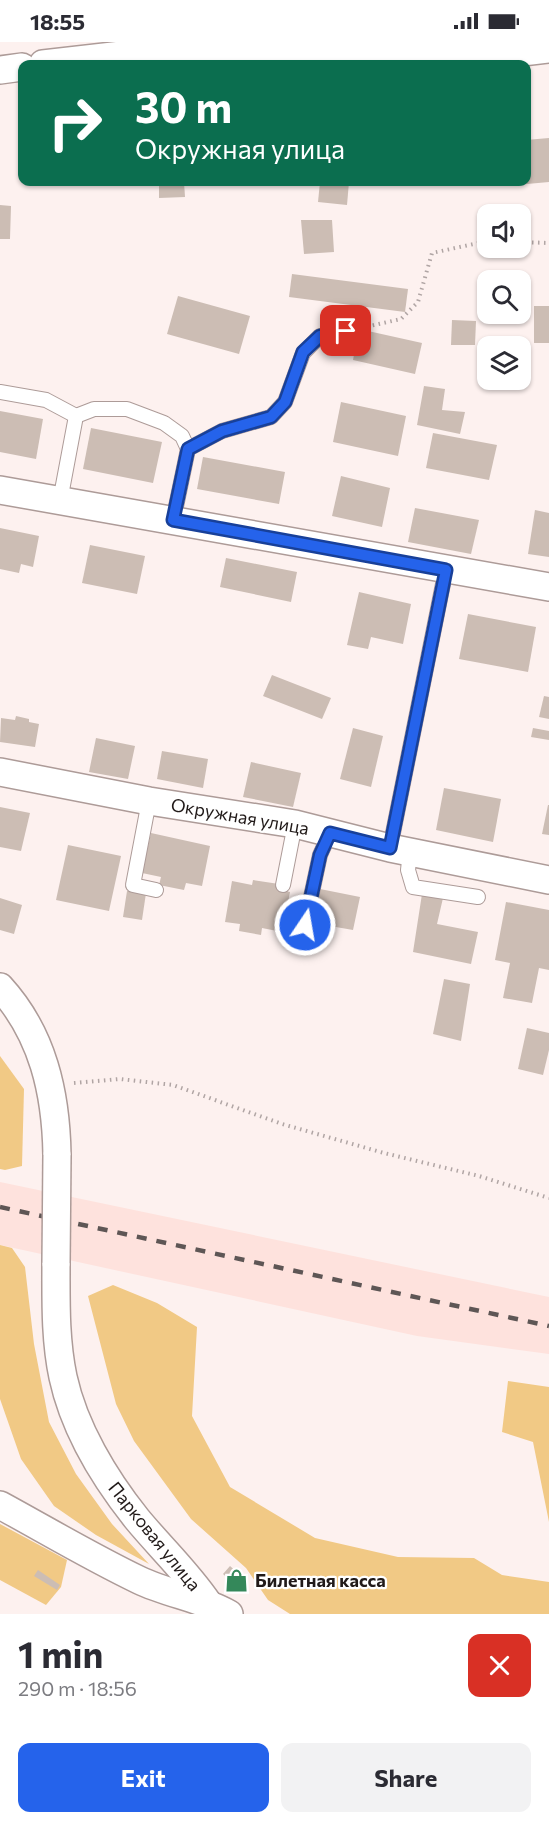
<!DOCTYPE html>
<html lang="en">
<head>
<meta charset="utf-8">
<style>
	:root { --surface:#fff; --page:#f2f2f3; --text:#2b2b33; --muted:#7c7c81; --accent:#2563eb }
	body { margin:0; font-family:Commissioner,sans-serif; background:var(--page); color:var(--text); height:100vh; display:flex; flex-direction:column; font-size:22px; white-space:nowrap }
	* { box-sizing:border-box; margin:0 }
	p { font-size:20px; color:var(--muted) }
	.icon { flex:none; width:33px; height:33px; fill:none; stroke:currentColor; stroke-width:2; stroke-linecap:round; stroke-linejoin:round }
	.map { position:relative; height:1572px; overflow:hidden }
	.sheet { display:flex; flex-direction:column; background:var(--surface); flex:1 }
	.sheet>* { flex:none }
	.banner { position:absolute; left:18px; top:18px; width:513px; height:126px; border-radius:12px; box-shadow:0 2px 4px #0004; background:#0b6e4f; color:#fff; overflow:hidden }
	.fabs { position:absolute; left:477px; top:162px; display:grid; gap:12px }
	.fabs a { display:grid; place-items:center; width:54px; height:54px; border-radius:12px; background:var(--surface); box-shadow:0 2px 4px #0004; font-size:30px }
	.pin { position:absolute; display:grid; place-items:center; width:51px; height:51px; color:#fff; margin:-26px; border-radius:12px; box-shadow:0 3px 9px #0006 }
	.me { position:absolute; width:66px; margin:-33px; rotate:12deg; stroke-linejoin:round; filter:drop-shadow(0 0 4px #0008) }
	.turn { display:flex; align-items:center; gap:21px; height:126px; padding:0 18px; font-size:27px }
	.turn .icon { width:78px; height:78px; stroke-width:2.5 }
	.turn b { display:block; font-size:42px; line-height:51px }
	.round { display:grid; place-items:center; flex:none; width:63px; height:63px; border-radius:12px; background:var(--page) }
	.head { display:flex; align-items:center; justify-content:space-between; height:102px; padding:0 18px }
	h1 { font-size:36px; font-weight:700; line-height:45px }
	.button { display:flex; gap:12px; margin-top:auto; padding:12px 18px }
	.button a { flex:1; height:69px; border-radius:12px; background:var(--accent); color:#fff; font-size:24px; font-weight:700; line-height:69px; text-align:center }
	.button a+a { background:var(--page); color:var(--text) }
	.status { display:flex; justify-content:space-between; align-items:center; height:42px; padding:0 30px; background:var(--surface); direction:ltr }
	.status svg { height:16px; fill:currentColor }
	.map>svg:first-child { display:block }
	.built { fill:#fee2dd }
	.green { fill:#f1c985 }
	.building { fill:#ccbdb4 }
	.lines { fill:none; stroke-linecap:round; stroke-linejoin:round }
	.lane-casing { stroke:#ad9b98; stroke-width:16 }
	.street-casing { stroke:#ad9b98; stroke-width:30 }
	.path { stroke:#b0a5a4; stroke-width:4; stroke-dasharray:1.5 4.5; stroke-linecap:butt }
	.lane { stroke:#fff; stroke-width:14 }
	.street { stroke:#fff; stroke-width:27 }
	.rail { stroke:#5e5655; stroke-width:4.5; stroke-dasharray:10 10; stroke-linecap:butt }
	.street-bridge-casing { stroke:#ad9b98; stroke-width:30; stroke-linecap:butt }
	.street-bridge { stroke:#fff; stroke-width:27 }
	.route-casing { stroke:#184099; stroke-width:15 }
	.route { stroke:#2563eb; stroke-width:10 }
	.labels { text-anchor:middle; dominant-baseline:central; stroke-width:4.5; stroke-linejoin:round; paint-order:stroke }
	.street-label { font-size:18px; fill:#211a19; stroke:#fff }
	.poi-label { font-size:18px; font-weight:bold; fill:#211a19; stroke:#fff; text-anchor:start }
</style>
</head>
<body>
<div class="status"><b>18:55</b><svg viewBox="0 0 49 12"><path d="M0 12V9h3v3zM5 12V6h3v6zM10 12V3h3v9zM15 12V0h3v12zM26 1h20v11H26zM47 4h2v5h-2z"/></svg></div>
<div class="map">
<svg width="549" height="1572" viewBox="0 0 549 1572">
	<rect width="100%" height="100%" fill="#fdf1ef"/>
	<!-- built -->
	<polygon class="built" points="0,1140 549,1255 549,1312 417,1294 0,1203"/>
	<!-- green -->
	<g class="green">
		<polygon points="0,1014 24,1047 22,1124 5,1128 0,1127"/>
		<polygon points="0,1203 12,1206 25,1225 34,1302 49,1380 76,1432 112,1482 149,1522 96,1493 54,1464 21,1417 0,1357"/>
		<polygon points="113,1243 157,1261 197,1285 192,1374 230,1445 315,1496 398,1515 474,1516 502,1533 549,1540 549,1572 290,1572 268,1558 246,1526 191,1477 134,1399 116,1362 88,1254"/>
		<polygon points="508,1339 549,1345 549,1480 533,1400 502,1390"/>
		<polygon points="0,1482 67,1518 61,1545 46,1563 0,1538"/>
	</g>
	<!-- building -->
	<g class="building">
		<polygon points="549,96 549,140 516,143 515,140 526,140 526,98"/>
		<polygon points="159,140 184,140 185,155 159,156"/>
		<polygon points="320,140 349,140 347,163 318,160"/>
		<polygon points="0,163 11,164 10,197 0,197"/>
		<polygon points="301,178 332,178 334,210 304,212"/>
		<polygon points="292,232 408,247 405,270 289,255"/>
		<polygon points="178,254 250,274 239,312 167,292"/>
		<rect x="534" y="264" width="15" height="37"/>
		<polygon points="452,278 476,279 475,303 451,303"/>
		<polygon points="359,287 422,301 415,332 353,318"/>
		<polygon points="424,344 445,347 442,368 465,370 460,392 417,383"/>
		<polygon points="341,360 406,374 398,414 333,400"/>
		<polygon points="0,369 43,377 36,417 0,410"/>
		<polygon points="91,386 162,400 153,441 83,427"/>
		<polygon points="433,391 497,403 489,438 426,426"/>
		<polygon points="203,415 285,430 279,462 197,447"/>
		<polygon points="341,434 390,446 382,485 332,474"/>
		<polygon points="415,466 479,478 471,512 408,500"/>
		<polygon points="535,468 549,471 549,515 528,512"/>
		<polygon points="0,486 39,494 33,525 21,522 19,531 0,527"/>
		<polygon points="90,503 145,514 137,552 82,541"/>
		<polygon points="226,516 297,530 291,560 220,545"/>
		<polygon points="359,550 411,562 403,602 371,595 368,607 347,603"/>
		<polygon points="468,572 536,585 528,630 459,617"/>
		<polygon points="272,633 331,656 322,677 263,654"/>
		<polygon points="544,654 549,655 549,677 539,675"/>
		<polygon points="16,674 29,677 29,680 39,682 35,705 0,700 1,676 15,678"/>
		<polygon points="353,686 383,694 371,745 340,737"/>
		<polygon points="533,686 549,689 549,698 531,695"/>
		<polygon points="96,696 135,704 128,737 89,730"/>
		<polygon points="162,709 208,717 203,746 157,737"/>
		<polygon points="251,720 301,731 293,765 243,755"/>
		<polygon points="444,746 501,757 493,800 436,788"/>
		<polygon points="548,763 549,763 549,793 542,792"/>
		<polygon points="0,765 30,771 21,809 0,805"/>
		<polygon points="151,791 210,804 202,844 186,841 184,848 159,843 161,835 142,831"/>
		<polygon points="68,803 121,814 109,869 56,858"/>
		<polygon points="253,838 279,842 278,847 290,850 282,890 262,886 261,893 239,889 240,882 225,880 232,839 252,843"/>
		<polygon points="320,847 360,855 353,888 313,881"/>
		<polygon points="127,849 146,851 142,878 123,875"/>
		<polygon points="422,852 443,856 437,882 478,890 471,922 413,910"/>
		<polygon points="0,856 22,863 14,892 0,888"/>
		<polygon points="506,860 549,868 549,928 539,926 532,961 503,956 510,921 495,918"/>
		<polygon points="444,937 470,942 461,999 433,992"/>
		<polygon points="527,986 549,991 549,1008 543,1033 518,1027"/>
		<polygon points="230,1524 248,1540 241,1548 223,1532"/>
		<polygon points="38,1528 60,1543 57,1548 34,1534"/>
	</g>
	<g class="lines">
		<defs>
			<g id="lane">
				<polyline points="0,350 46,358 76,374"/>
				<polyline points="60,459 76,374 94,367 127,367 164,381 182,394 188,407"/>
				<polyline points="173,479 188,407 222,389 271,375 285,360 303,311 320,294 346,289"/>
				<polyline points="149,759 133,843 156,848"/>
				<polyline points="390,806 446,527"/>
				<polyline points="410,810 408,828 413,845 478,855"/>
				<polyline points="283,843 295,782"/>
				<polyline points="305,883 320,813 330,791"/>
			</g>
			<g id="street">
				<polyline points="43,22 121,13 514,11 549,7"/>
				<polyline points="0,28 22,25"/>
				<polyline points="0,448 549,545"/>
				<polyline points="0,730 149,759 295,782 390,806 549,838"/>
				<path d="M0,945c43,47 56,106 57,168"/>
				<path d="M56,1221c0,38 -1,76 7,114 11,51 42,102 74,142 23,28 50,53 71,84"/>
				<path d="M0,1463c46,25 91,52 139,75 29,14 62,18 90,34"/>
			</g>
		</defs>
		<!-- lane casing -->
		<use href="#lane" class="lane-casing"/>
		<!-- street casing -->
		<use href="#street" class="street-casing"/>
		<!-- path -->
		<g class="path">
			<polyline points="520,200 549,201"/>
			<polyline points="361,286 401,277 418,260 432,211 488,199"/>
			<polyline points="74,1041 120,1037 173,1043 282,1082 384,1111 479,1134 549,1156"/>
		</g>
		<!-- lane -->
		<use href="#lane" class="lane"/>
		<!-- street -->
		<use href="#street" class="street"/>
		<!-- rail -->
		<polyline class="rail" points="0,1165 549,1284"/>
		<defs>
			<polyline id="street-bridge" points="56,1221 57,1113"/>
		</defs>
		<!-- street-bridge casing -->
		<use href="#street-bridge" class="street-bridge-casing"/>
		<!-- street-bridge -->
		<use href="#street-bridge" class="street-bridge"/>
	</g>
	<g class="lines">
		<defs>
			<polyline id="route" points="305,883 320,813 330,791 390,806 446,528 173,478 188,407 222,389 271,375 285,360 303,310 320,294 346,289"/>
		</defs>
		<!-- route casing -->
		<use href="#route" class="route-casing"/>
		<!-- route -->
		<use href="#route" class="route"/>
	</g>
	<!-- icons -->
	<defs>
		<symbol id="shop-bare" viewBox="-9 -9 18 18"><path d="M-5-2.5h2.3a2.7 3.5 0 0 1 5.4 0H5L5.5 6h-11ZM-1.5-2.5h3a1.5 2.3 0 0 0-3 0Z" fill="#34885a" stroke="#fff" stroke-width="2.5" paint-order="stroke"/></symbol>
	</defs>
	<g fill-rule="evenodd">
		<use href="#shop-bare" x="220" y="1522" width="33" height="33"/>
	</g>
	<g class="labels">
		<!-- street labels -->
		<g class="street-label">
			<text transform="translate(240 774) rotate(10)">Окружная улица</text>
			<text transform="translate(155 1494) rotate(51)">Парковая улица</text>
		</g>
		<!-- poi labels -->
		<g class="poi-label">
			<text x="255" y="1538">Билетная касса</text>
		</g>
	</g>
</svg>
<div class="fabs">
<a><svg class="icon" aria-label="sound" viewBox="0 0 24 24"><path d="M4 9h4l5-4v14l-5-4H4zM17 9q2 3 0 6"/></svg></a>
<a><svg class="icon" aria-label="search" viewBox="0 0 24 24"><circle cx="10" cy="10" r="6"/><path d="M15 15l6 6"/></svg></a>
<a><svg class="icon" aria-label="layers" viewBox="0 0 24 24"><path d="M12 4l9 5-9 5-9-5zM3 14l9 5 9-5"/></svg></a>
</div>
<div class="pin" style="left:346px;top:289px;background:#d93025"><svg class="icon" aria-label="arrive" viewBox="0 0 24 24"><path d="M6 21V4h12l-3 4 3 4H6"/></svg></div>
<svg class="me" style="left:305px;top:883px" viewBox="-20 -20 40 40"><circle r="17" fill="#2563eb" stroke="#fff" stroke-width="3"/><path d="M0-11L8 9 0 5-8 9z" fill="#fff"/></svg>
<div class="banner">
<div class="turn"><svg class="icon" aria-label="right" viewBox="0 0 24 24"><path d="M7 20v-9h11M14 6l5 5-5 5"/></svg><div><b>30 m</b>Окружная улица</div></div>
</div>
</div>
<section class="sheet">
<div class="head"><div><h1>1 min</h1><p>290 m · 18:56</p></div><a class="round" style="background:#d93025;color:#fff"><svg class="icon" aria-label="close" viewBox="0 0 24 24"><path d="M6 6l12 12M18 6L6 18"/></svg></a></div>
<div class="button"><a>Exit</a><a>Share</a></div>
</section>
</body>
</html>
